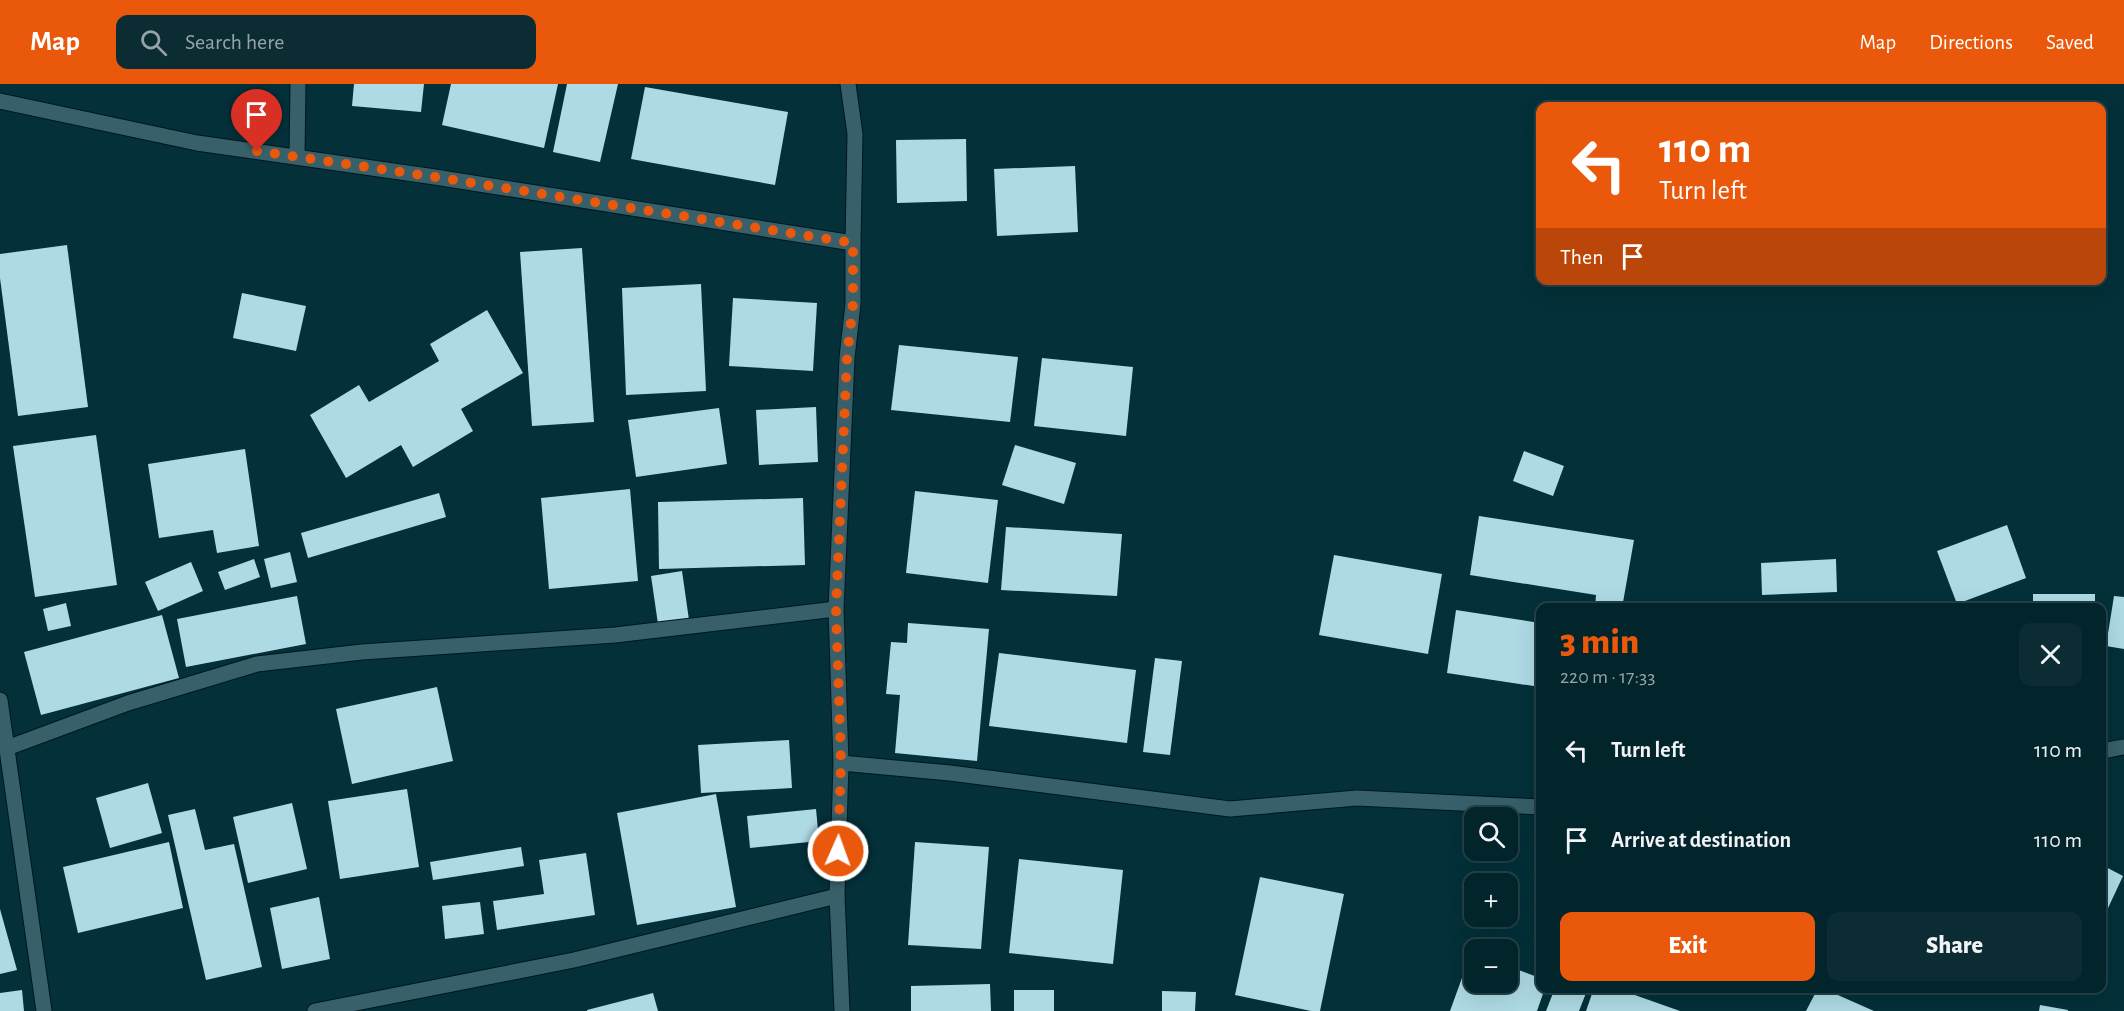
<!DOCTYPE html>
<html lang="en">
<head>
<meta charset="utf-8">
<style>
	:root { --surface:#02242b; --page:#0c2c33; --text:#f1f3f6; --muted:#96a4a9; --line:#234147; --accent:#ea580c }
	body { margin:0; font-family:"Alegreya Sans",sans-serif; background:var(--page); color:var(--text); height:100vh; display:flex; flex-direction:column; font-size:22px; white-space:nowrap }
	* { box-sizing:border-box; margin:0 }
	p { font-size:20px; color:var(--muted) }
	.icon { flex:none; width:33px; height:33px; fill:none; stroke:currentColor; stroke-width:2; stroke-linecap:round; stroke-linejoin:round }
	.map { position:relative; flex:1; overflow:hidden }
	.panel { position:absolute; left:1536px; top:519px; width:570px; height:390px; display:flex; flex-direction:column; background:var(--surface); border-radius:12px; box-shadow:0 6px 24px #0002,0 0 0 2px var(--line) }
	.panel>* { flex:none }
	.banner { position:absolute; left:1536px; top:18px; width:570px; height:183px; border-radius:12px; box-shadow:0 6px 24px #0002,0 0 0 2px var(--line); background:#ea580c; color:#fff; overflow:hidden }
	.controls { position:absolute; left:1464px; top:723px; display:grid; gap:12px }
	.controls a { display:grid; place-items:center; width:54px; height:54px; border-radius:12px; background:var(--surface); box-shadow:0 6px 24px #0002,0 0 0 2px var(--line); font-size:30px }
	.pin { position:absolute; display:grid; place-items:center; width:51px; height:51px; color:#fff; margin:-62px -26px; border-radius:50% 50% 50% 0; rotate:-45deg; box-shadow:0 0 6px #0007 }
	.pin .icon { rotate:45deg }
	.me { position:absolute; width:66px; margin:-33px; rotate:2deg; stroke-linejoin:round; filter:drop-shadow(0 0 4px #0008) }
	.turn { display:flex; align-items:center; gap:21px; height:126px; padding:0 24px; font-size:27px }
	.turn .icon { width:78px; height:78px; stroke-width:2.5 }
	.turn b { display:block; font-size:42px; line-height:51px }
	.then { display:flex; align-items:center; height:57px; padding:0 24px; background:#0003; gap:12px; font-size:22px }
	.round { display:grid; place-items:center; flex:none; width:63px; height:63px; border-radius:12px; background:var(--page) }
	.headline { display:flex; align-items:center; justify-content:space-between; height:102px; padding:0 24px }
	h1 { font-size:36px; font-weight:800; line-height:45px; color:var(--accent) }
	.action { display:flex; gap:12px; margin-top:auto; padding:12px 24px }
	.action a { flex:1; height:69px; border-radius:12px; background:var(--accent); color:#fff; font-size:24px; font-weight:800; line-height:69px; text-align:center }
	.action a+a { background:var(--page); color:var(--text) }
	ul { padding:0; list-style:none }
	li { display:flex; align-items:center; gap:18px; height:90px; padding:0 24px }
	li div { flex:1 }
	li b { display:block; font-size:22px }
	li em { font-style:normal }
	header { display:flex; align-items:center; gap:36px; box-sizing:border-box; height:84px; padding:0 30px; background:var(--accent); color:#fff }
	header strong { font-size:28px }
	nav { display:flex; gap:33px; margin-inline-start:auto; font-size:21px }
	.search { width:420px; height:54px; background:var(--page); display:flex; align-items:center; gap:15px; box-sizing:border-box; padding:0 21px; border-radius:12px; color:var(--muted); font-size:22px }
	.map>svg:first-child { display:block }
	.building { fill:#aedae5 }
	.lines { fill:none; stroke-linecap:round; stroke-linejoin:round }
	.minor-casing { stroke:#00171e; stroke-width:17 }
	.minor { stroke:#37606a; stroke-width:15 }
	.route { stroke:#ea580c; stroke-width:10; stroke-dasharray:0 18 }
</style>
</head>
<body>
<header>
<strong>Map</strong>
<div class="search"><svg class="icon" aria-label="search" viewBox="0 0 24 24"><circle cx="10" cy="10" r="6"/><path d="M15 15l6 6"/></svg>Search here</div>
<nav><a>Map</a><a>Directions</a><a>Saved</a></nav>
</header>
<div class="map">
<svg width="2124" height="927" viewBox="0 0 2124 927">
	<rect width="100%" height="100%" fill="#033039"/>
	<!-- building -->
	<g class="building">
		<polygon points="354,0 424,0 421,28 352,22"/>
		<polygon points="451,0 558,0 544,64 442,41"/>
		<polygon points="567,0 618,0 600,78 553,68"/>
		<polygon points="645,3 788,28 775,101 631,75"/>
		<polygon points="966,55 967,117 897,119 896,56"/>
		<polygon points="1075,82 1078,148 997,152 994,85"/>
		<polygon points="67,161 88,323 18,332 0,194 0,170"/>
		<polygon points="582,164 594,338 532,342 520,168"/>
		<polygon points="701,200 706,307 626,311 622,204"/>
		<polygon points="242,209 306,222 296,267 233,254"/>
		<polygon points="733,214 817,219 813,287 729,282"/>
		<polygon points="487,226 523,289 461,325 473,347 413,383 401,361 346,394 310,331 359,301 369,318 439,277 430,260"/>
		<polygon points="899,261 1018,273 1010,338 891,326"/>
		<polygon points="1042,274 1133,283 1126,352 1034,342"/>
		<polygon points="816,323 818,378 759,381 756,326"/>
		<polygon points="719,324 727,380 636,393 628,336"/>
		<polygon points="96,351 117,501 35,513 13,362"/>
		<polygon points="1015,361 1076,379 1064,420 1002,401"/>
		<polygon points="245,365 259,462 217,469 213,446 159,454 148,380"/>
		<polygon points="1524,367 1564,382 1553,412 1513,397"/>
		<polygon points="630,405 638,497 549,505 541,414"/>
		<polygon points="915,407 998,416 988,499 906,489"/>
		<polygon points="439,409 446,433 308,474 301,449"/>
		<polygon points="803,414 805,481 659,485 658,418"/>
		<polygon points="1479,432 1634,456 1622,524 1595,524 1596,511 1470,491"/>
		<polygon points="2007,441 2026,494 1957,520 1937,467"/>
		<polygon points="1006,443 1122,450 1117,512 1001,506"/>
		<polygon points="290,468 297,498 271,504 264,475"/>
		<polygon points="1334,471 1442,490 1428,570 1319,551"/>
		<polygon points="254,475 260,493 225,506 218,488"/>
		<polygon points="1836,475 1837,508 1762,511 1761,479"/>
		<polygon points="191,478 203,507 158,527 145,498"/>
		<polygon points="682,487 689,536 658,540 651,492"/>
		<rect x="2033" y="510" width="62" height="14"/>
		<polygon points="297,512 306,560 186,583 177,535"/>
		<polygon points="2114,512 2124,513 2124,565 2106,562"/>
		<polygon points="66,519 71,542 48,547 43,525"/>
		<polygon points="1456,526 1540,539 1540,603 1447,589"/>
		<polygon points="162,531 179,594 41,631 24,568"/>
		<polygon points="908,539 989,545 977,677 895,669 900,611 886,610 891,558 907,559"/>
		<polygon points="999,569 1136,586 1127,659 989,642"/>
		<polygon points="1155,574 1182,577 1170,671 1143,668"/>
		<polygon points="437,603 453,677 352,700 336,625"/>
		<polygon points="789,656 792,704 701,709 698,661"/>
		<polygon points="148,699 162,749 110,764 96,714"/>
		<polygon points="407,705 419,783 340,795 328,717"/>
		<polygon points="716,710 736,823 637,841 617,729"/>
		<polygon points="292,719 307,785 248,799 233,733"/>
		<polygon points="195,725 205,766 234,760 262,883 206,896 168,731"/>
		<polygon points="816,725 819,757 750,764 747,732"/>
		<polygon points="169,758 183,824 78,849 63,783"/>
		<polygon points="915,758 989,763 981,865 908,861"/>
		<polygon points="521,763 524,782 433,796 430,778"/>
		<polygon points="586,769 595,831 497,846 493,817 544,810 539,776"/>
		<polygon points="1019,775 1123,786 1113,880 1009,869"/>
		<polygon points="2102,781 2123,792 2102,837"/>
		<polygon points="1260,793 1344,810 1320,927 1311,927 1235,911"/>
		<polygon points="319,813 330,875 282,885 270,824"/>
		<polygon points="480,818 484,850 445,855 442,822"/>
		<polygon points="0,825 17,886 0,890"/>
		<polygon points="1471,869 1474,870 1474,898 1508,898 1508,882 1540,894 1540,904 1545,904 1537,927 1450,927"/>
		<polygon points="990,900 991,927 911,927 911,902"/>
		<polygon points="1555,904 1588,904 1579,927 1546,927"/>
		<polygon points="1594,904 1615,904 1680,927 1586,927"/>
		<polygon points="1818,904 1822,904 1874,927 1806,927"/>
		<polygon points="22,906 24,927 0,927 0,909"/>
		<rect x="1014" y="906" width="40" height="21"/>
		<polygon points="1162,907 1196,908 1195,927 1162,927"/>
		<polygon points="653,909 658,927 587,927 587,926"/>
		<polygon points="2040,921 2068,926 2068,927 2039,927"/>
	</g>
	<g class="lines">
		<defs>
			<g id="minor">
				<polyline points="848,0 855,50 853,159"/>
				<polyline points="0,17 197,59 435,93 853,159 853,220 847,274 836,525 841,679 837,812 842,927"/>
				<polyline points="297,73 298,0"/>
				<polyline points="0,616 44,927"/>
				<polyline points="7,664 128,619 257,580 362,568 615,551 836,525"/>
				<polyline points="2102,667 2124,663"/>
				<polyline points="841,679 950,689 1230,725 1357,714 1540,723"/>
				<polyline points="315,927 574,876 837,812"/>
			</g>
		</defs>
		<!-- minor casing -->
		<use href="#minor" class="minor-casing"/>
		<!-- minor -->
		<use href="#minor" class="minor"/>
	</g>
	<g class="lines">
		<!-- route -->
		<polyline class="route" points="257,67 435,93 853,159 853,220 847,274 836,525 841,679 838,767"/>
	</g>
</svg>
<div class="controls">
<a><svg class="icon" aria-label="search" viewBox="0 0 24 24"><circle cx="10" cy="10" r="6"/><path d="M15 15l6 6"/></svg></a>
<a>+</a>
<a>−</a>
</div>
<div class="pin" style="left:257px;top:67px;background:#d93025"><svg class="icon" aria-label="arrive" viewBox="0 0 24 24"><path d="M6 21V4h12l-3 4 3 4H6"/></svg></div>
<svg class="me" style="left:838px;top:767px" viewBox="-20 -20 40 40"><circle r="17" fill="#ea580c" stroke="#fff" stroke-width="3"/><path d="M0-11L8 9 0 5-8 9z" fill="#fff"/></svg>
<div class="banner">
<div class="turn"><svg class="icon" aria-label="left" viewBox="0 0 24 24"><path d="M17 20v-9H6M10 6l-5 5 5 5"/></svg><div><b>110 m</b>Turn left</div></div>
<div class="then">Then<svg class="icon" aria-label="arrive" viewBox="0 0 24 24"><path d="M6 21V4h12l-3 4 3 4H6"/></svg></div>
</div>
<section class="panel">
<div class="headline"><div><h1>3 min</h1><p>220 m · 17:33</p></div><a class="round"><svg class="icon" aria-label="close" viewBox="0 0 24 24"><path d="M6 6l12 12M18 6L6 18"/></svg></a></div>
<ul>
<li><svg class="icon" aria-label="left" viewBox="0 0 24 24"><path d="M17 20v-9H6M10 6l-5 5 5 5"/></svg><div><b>Turn left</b></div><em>110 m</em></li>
<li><svg class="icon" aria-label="arrive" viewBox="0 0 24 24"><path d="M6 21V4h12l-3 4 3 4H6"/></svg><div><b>Arrive at destination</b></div><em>110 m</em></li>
</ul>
<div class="action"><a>Exit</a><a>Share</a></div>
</section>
</div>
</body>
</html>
